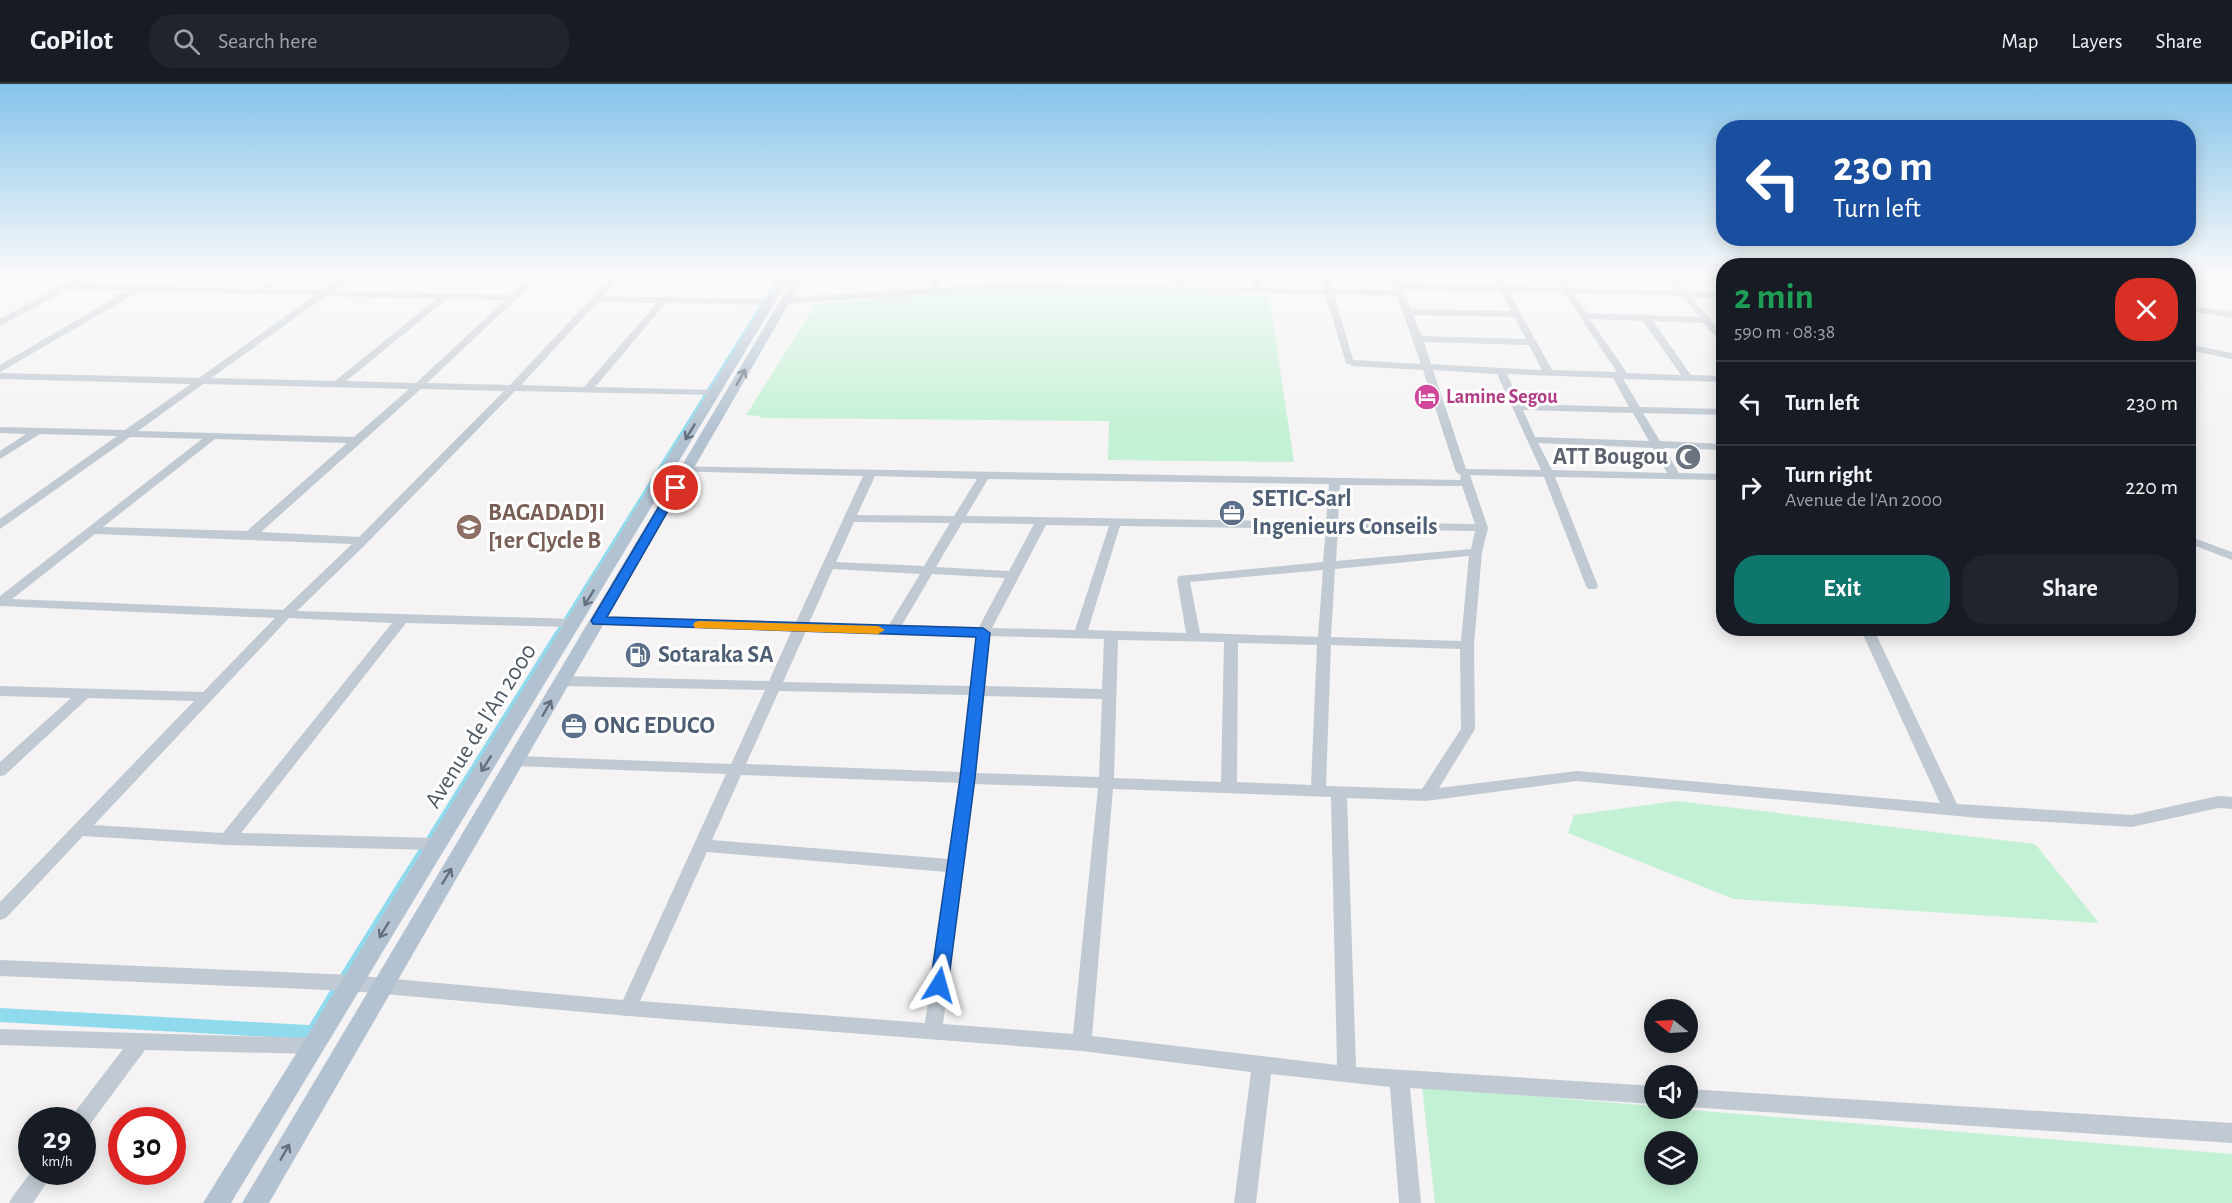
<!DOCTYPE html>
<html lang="en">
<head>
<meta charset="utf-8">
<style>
	:root { --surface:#171b24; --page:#20242c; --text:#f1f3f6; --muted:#9ea1a6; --line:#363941; --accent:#0f766e }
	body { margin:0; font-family:"Alegreya Sans",sans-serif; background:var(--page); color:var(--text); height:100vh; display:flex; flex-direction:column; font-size:22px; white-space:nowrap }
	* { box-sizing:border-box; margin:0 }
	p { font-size:20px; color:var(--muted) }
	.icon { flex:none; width:33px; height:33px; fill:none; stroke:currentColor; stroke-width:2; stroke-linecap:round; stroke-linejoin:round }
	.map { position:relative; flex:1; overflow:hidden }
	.panel { position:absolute; left:1716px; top:174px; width:480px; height:378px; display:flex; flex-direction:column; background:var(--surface); border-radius:24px; box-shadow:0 3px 15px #0003 }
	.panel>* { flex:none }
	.top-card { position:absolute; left:1716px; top:36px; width:480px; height:126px; border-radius:24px; box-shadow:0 3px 15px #0003; background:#1a4fa0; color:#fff; overflow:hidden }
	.needle { width:39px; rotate:288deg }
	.tools { position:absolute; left:1644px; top:915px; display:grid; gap:12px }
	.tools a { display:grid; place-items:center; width:54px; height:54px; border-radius:50%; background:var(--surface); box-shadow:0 3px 15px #0003; font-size:30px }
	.speed { position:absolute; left:18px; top:1023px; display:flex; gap:12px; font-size:30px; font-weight:700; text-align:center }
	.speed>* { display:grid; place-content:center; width:78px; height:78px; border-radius:50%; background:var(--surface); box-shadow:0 3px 15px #0003; line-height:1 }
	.speed small { font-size:15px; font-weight:400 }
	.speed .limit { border:9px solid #d22; background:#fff; color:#111 }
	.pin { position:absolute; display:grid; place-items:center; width:51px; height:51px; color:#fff; margin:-26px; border:3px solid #fff; border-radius:50%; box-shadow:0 2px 6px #0007 }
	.me { position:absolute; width:66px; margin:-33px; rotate:8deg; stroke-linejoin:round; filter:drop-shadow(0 0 4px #0008) }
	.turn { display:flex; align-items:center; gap:21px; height:126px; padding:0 18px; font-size:27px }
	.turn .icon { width:78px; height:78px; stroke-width:2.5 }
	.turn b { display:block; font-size:42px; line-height:51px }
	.round { display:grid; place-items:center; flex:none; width:63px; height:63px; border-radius:24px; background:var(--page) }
	.overview { display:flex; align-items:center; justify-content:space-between; height:102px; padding:0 18px }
	h1 { font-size:36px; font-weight:700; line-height:45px; color:#1e9e55 }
	.primary-button { display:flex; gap:12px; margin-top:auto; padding:12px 18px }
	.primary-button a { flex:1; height:69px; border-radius:24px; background:var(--accent); color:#fff; font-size:24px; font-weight:700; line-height:69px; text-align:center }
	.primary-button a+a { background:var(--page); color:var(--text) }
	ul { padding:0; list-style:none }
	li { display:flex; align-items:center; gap:18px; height:84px; padding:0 18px; border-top:2px solid var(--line) }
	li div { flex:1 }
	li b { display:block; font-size:22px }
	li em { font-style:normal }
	header { display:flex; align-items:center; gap:36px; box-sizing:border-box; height:84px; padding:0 30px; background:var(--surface); border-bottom:2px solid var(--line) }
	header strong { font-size:28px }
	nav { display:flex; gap:33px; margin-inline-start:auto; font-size:21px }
	.search { width:420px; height:54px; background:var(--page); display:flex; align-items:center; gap:15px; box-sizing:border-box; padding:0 21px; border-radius:24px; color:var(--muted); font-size:22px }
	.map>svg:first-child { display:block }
	.green { fill:#c3f1d5; fill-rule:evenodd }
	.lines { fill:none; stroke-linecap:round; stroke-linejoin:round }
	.stream-far2 { stroke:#90daee; stroke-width:3 }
	.stream-far1 { stroke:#90daee; stroke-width:4.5 }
	.stream { stroke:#90daee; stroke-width:5 }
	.canal { fill:#90daee; fill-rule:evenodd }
	.minor { fill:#c1cad2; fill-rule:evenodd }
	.major { fill:#b3c2d1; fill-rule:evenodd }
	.oneway { stroke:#64717d }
	.route { fill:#1a73e8; stroke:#114b97; stroke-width:1.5 }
	.slow { fill:#f59e0b }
	.labels { text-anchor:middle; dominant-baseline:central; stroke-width:6; stroke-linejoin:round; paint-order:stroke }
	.far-hotel-label { font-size:20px; font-weight:bold; fill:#b23c85; stroke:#fff; text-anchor:start }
	.worship-label { font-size:24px; font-weight:bold; fill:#5b616d; stroke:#fff; text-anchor:end }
	.service-label { font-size:24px; font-weight:bold; fill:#4e5e75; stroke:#fff; text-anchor:start }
	.education-label { font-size:24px; font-weight:bold; fill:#785e54; stroke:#fff; text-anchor:start }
	.street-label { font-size:24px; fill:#4a5661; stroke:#fff }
</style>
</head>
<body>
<header>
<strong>GoPilot</strong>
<div class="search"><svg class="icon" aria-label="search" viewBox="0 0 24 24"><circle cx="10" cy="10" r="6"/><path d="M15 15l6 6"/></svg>Search here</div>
<nav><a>Map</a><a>Layers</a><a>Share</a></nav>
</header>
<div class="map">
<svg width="2232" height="1119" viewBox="0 0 2232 1119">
	<rect width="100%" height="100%" fill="#f5f3f3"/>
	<!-- green -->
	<g class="green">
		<polygon points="994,205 1269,211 1294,378 1108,376 1109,337 760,334 761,332 746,331 816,220"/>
		<polygon points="1677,717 2035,760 2099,839 1734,815 1568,749 1574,731"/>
		<path d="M1422,1003l232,19v2l25,1 553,45v49h-797zM1654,1058h34v32h-34z"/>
	</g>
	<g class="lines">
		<!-- stream-far2 -->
		<polyline class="stream-far2" points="556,550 781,190"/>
		<!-- stream-far1 -->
		<g class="stream-far1">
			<polyline points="427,757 557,549"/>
			<polyline points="398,802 423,763"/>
		</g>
		<!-- stream -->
		<g class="stream">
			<polyline points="341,894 399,801"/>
			<polyline points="308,948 335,903"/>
		</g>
		<!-- canal -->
		<polygon class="canal" points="0,924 308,941 314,943 316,948 314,953 308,955 0,938"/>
		<!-- minor -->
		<g class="minor">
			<polygon points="2,190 13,190 0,198 0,192"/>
			<path d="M82,190h11l-15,10 180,5 21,-15h10l-20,15 53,1 22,-16h10l-21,17 178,4 23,-21h9l-116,109 83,2 104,-111h9l-20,22 168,3 4,3 -4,3 -105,-2 -71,84 119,3 4,1v4l-203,-4 -149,153 -69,67 276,8 7,4 -7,4 -167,-4 -165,210 194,5 6,2 2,4 -2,4 -6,2 -208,-5 -144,-9 -77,82 -6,2v-18l194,-201 -106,-3 -83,77 -5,1v-14l71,-64 -71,-2v-10l203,6 72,-74 -275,-12v-10l202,-157 -72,-2 -130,92v-10l117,-83 -77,-2 -40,25v-8l26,-17 -26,-1v-6l125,3 66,-46 -191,-5v-6l199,5 116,-83 -175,-4 -140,81v-7l128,-75 -59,-1 -69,37v-7zM326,212l110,3 -101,82 -124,-3zM447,215l58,1 -89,83 -70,-2zM598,218l59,1 -73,84 -63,-2zM203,300l206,5 -55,48 -216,-6zM421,305l83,2 -145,146 -98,-5zM215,355l132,4 -100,88 -144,-4zM95,450l257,10 -69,66 -271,-11zM289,534l103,5 -169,210 -129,-8z"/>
			<path d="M934,190h8l-4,14 62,-5 177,4v-13h8l1,13 67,1 -2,-14h8l3,14 62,1 -4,-15h8l5,15 62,1 -6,-16h8l4,10 96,2 -6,-12h8l7,12 55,2 -9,-14h8l10,14 108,3 -14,-17h9l14,17 37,1v6l-33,-1 33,38v10l-21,-22 -50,-2 38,54 33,1v6l-101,-3 17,28 84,2v6l-81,-2 17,28 64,3v6l-60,-2 15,25 45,1v6l-169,-3 43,109 -2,3h-8l-2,-3 -42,-109 -74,-2 18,53 -6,24 -8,93 1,84 -36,59 138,-17 363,32 -80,-175h13l84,176 175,11 86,-19 14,1v12l-14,-1 -86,19 -153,-9 -402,-37 -151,20 -79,-3 9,269 298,19v18l-244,-16 11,115h-22l-9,-116 -119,-13 -15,129h-22l17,-131 -169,-21 -454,-35 -277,-25 -351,-15v-16l351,15 272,25 103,-226 -211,-8 -5,-1 -3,-4 3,-4 5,-1 216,8 34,-74 -203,-4 -7,-5 7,-5 207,5 23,-51 -194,-5 -7,-4 7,-4 198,5 67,-146 -195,-5 -6,-3 2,-2 796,14 1,-5 -5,-3 -33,-102 -71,-4 -6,-3 -21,-69 -325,-5 -215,15 -4,-3 4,-3 144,-10zM1403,205l97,2 11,20 -100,-2zM1509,208l55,1 53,79 -65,-2zM1573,209l109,3 17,21 -112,-4zM1334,210l63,2 24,68 -68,-4zM1413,231l101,2 12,22 -104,-3zM1590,235l53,2 38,54 -54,-2zM1424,258l105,3 13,25 -111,-6zM1433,286l64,4 44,96 -75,-1zM1507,290l106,4 16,29 -109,-3zM1523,326l110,3 16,28 -114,-4zM1538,359l115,5 14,25 -115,-3zM875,392l102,3 -23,37 -97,-1zM988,395l341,5 -3,38 -360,-6zM1340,401l122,1 13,38 -137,-2zM854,438l96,1 -26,43 -88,-4zM962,439l72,1 -25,47 -73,-4zM1046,441l63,1 -34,104 -83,-2zM1120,442l206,3 -3,33 -144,14 -2,3 9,54 -98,-3zM1338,445l137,2 -4,18 -135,12zM1469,472l-8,85 -130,-4 4,-68zM833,485l87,5 -31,51 -80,-2zM1323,486l-5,67 -118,-4 -10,-51zM932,490l73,4 -26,49 -77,-2zM806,547l81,2 5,2 5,-2 79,3 -6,50 -187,-4zM989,552l115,3 -2,50 -117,-3zM1118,556l106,2 -3,140 -107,-4zM1238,559l79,2 -6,140 -74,-3zM1331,561l129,4 1,80 -39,60 -96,-3zM779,607l190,4 -8,77 -215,-8zM984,612l118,3 -3,78 -123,-4zM741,691l219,8 -11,76 -237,-19zM975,700l123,4 -25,246 -130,-10zM1113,705l218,8 6,268 -245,-29zM707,768l240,20 -22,151 -285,-22z"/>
			<polygon points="2188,221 2232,228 2232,234 2188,227"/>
			<polygon points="2188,260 2232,269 2232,275 2188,266"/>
			<polygon points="2188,452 2232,468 2232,476 2188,459"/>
			<polygon points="0,945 312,954 319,956 322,962 319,968 312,970 145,966 88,1043 82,1045 82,1036 71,1036 74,1029 123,965 0,961"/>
			<polygon points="1688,1005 2232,1039 2232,1059 1688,1023"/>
			<polygon points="32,1087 54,1088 33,1119 9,1119 13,1112"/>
		</g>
		<!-- major -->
		<g class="major">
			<polygon points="782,190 792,190 231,1119 203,1119"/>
			<polygon points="796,190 806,190 269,1119 242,1119"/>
		</g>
	</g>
	<!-- one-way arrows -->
	<defs><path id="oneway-shaft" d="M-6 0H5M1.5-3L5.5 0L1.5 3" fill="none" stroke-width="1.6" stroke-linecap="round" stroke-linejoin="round" transform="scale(1.5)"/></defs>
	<g class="oneway">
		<use href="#oneway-shaft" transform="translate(741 293) rotate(-60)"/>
		<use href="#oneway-shaft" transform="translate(690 348) rotate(121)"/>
		<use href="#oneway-shaft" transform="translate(589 514) rotate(121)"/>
		<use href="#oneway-shaft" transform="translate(547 624) rotate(-60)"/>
		<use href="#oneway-shaft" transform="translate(486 680) rotate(122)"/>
		<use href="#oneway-shaft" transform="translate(447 792) rotate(-59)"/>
		<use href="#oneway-shaft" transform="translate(384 846) rotate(121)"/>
		<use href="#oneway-shaft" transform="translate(285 1068) rotate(-60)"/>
	</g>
	<!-- sky -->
	<linearGradient id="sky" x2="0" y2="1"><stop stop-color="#85c3ea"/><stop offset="0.55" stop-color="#fafafa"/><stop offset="1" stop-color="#fafafa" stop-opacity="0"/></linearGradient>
	<rect width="2232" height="347" fill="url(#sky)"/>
	<!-- route -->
	<polygon class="route" points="676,400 681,404 607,533 983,544 990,549 975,694 948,901 946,906 939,908 933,906 930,901 960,694 976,553 593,540 591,537 670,404"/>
	<!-- slow -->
	<polygon class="slow" points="699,537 878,542 885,546 878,550 695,544 693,541 695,538"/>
	<!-- icons -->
	<defs>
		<symbol id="hotel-disc" viewBox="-11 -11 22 22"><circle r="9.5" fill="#d1479c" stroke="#fff"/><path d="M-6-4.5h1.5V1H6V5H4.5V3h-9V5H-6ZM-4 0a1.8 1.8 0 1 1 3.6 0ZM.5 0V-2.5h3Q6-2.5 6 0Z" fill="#fff"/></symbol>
		<symbol id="mosque-disc" viewBox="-11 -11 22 22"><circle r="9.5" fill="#6b7280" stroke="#fff"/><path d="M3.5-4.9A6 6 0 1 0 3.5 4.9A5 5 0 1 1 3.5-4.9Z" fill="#fff"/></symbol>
		<symbol id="office-disc" viewBox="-11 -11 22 22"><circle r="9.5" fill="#5c6f8a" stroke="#fff"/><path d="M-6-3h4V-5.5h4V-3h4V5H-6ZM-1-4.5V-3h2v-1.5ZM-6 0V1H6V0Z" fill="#fff"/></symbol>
		<symbol id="school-disc" viewBox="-11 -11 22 22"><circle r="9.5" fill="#8d6e63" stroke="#fff"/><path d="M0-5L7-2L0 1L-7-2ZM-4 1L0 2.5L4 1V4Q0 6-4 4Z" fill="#fff"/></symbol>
		<symbol id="fuel-disc" viewBox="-11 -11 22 22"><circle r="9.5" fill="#5c6f8a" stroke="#fff"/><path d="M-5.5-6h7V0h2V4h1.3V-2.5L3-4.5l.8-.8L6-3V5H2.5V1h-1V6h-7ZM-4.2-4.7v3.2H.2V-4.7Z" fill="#fff"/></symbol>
	</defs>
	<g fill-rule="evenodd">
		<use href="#hotel-disc" x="1412" y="298" width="30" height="30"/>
		<use href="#mosque-disc" x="1673" y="358" width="30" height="30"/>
		<use href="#office-disc" x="1217" y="414" width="30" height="30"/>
		<use href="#school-disc" x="454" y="428" width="30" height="30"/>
		<use href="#fuel-disc" x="623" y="556" width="30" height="30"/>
		<use href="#office-disc" x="559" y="627" width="30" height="30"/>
	</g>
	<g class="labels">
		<!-- far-hotel labels -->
		<g class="far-hotel-label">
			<text x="1446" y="313">Lamine Segou</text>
		</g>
		<!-- worship labels -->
		<g class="worship-label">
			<text x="1668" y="373">ATT Bougou</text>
		</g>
		<!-- service labels -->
		<g class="service-label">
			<text x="1252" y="415">SETIC-Sarl<tspan x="1252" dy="28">Ingenieurs Conseils</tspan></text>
			<text x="658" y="571">Sotaraka SA</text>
			<text x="594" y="642">ONG EDUCO</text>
		</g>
		<!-- education labels -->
		<g class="education-label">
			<text x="488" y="429">BAGADADJI<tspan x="488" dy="28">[1er C]ycle B</tspan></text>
		</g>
		<!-- street labels -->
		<g class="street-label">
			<text transform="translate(481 642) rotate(-58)">Avenue de l'An 2000</text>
		</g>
	</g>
</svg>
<div class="tools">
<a><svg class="needle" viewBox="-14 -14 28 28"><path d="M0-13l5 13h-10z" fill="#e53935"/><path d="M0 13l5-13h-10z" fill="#9ea1a6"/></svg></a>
<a><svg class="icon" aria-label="sound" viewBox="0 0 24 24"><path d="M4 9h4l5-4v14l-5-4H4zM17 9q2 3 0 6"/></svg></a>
<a><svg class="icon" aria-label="layers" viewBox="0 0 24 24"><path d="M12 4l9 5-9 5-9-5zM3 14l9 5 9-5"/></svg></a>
</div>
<div class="speed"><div>29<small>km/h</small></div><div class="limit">30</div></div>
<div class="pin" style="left:676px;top:404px;background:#d93025"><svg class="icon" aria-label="arrive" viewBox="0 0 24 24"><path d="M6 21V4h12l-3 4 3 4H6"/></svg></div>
<svg class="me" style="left:939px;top:901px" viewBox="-20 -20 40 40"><path d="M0-17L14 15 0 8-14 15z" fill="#1a73e8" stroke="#fff" stroke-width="4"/></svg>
<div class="top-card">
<div class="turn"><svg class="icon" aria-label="left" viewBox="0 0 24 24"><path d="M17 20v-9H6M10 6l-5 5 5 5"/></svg><div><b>230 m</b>Turn left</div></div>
</div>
<section class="panel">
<div class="overview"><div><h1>2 min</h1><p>590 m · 08:38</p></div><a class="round" style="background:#d93025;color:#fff"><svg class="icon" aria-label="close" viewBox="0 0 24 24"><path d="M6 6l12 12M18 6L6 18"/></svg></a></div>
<ul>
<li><svg class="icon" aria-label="left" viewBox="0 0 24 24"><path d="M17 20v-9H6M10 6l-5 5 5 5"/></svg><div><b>Turn left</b></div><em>230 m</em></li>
<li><svg class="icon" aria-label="right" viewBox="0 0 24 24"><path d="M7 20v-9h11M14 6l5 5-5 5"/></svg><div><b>Turn right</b><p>Avenue de l'An 2000</p></div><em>220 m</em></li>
</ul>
<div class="primary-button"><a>Exit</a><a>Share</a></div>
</section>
</div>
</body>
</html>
